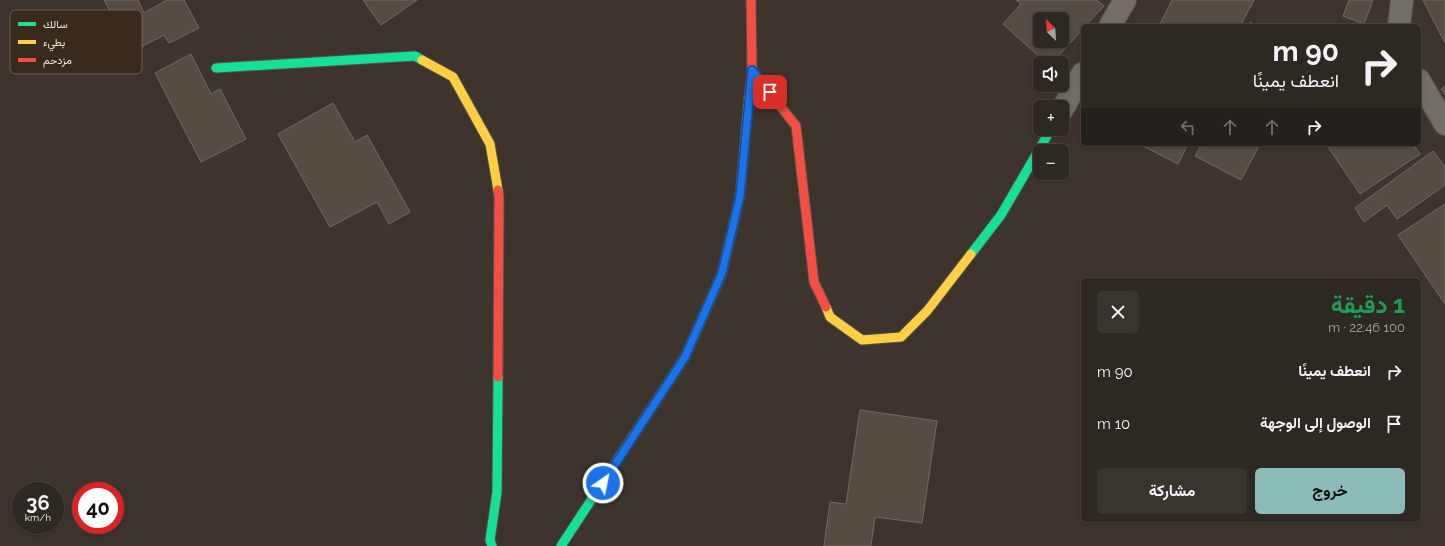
<!DOCTYPE html>
<html lang="ar">
<head>
<meta charset="utf-8">
<style>
	:root { --surface:#2e2822; --page:#3a342f; --text:#f1f3f6; --muted:#a7a6a5; --line:#494440; --accent:#8bbbb9 }
	body { margin:0; font-family:Raleway,Vazirmatn,sans-serif; background:var(--page); color:var(--text); direction:rtl; height:100vh; display:flex; flex-direction:column; font-size:15px; white-space:nowrap }
	* { box-sizing:border-box; margin:0 }
	p { font-size:13px; color:var(--muted) }
	.icon { flex:none; width:22px; height:22px; fill:none; stroke:currentColor; stroke-width:2; stroke-linecap:round; stroke-linejoin:round }
	.map { position:relative; flex:1; overflow:hidden; direction:ltr }
	.drawer { position:absolute; left:1081px; top:278px; width:340px; height:244px; display:flex; flex-direction:column; background:var(--surface); border-radius:6px; box-shadow:0 2px 6px #0003,0 0 0 1px var(--line); direction:rtl }
	.drawer>* { flex:none }
	.banner { position:absolute; left:1081px; top:24px; width:340px; height:122px; border-radius:6px; box-shadow:0 2px 6px #0003,0 0 0 1px var(--line); direction:rtl; background:#2e2822; color:var(--text); overflow:hidden }
	.needle { width:26px; rotate:335deg }
	.controls { position:absolute; left:1033px; top:12px; display:grid; gap:8px }
	.controls a { display:grid; place-items:center; width:36px; height:36px; border-radius:6px; background:var(--surface); box-shadow:0 2px 6px #0003,0 0 0 1px var(--line); font-size:20px }
	.speed { position:absolute; left:12px; top:482px; display:flex; gap:8px; font-size:20px; font-weight:700; text-align:center }
	.speed>* { display:grid; place-content:center; width:52px; height:52px; border-radius:50%; background:var(--surface); box-shadow:0 2px 6px #0003,0 0 0 1px var(--line); line-height:1 }
	.speed small { font-size:10px; font-weight:400 }
	.speed .limit { border:6px solid #d22; background:#fff; color:#111 }
	.pin { position:absolute; display:grid; place-items:center; width:34px; height:34px; color:#fff; margin:-17px; border-radius:8px; box-shadow:0 2px 6px #0006 }
	.me { position:absolute; width:44px; margin:-22px; rotate:33deg; stroke-linejoin:round; filter:drop-shadow(0 0 3px #0008) }
	.turn { display:flex; align-items:center; gap:14px; height:84px; padding:0 16px; font-size:18px }
	.turn .icon { width:52px; height:52px; stroke-width:2.5 }
	.turn b { display:block; font-size:28px; line-height:34px }
	.lanes { display:flex; align-items:center; height:38px; padding:0 16px; background:#0003; justify-content:center; gap:20px; direction:ltr }
	.lanes .off { opacity:.35 }
	.round { display:grid; place-items:center; flex:none; width:42px; height:42px; border-radius:6px; background:var(--page) }
	.overview { display:flex; align-items:center; justify-content:space-between; height:68px; padding:0 16px }
	h1 { font-size:24px; font-weight:700; line-height:30px; color:#1e9e55 }
	.action { display:flex; gap:8px; margin-top:auto; padding:8px 16px }
	.action a { flex:1; height:46px; border-radius:6px; background:var(--accent); color:#111; font-size:16px; font-weight:700; line-height:46px; text-align:center }
	.action a+a { background:var(--page); color:var(--text) }
	ul { padding:0; list-style:none }
	li { display:flex; align-items:center; gap:12px; height:52px; padding:0 16px }
	li div { flex:1 }
	li b { display:block; font-size:15px }
	li em { font-style:normal }
	.map>svg:first-child { display:block }
	.building { fill:#554c43; stroke:#716a63; fill-rule:evenodd }
	.lines { fill:none; stroke-linecap:round; stroke-linejoin:round }
	.street-casing { stroke:#57514b; stroke-width:24 }
	.fast-casing { stroke:#57514b; stroke-width:11 }
	.slow-casing { stroke:#57514b; stroke-width:11 }
	.jam-casing { stroke:#57514b; stroke-width:11 }
	.street { stroke:#736d67; stroke-width:22 }
	.fast { stroke:#16e098; stroke-width:9 }
	.slow { stroke:#ffcf43; stroke-width:9 }
	.jam { stroke:#f24e42; stroke-width:9 }
	.route-casing { stroke:#114b97; stroke-width:10 }
	.route { stroke:#1a73e8; stroke-width:7 }
	.key { fill:#382a1d; stroke:#6e6256; stroke-width:1 }
	.key-label { font-size:11px; fill:#ede4db }
</style>
</head>
<body>
<div class="map">
<svg width="1445" height="546" viewBox="0 0 1445 546">
	<rect width="100%" height="100%" fill="#3d352d"/>
	<!-- building -->
	<g class="building">
		<polygon points="104,0 138,0 144,13 167,0 184,0 199,28 169,43 164,35 132,52"/>
		<polygon points="363,0 417,0 381,25"/>
		<path d="M1016,0h81l7,6 -19,20h-2v3l-31,34h-6l-43,-39 18,-20zM1040,19h22v22h-22z"/>
		<polygon points="1172,0 1254,0 1240,26 1159,26"/>
		<polygon points="1349,0 1373,0 1364,24 1343,16"/>
		<polygon points="1423,0 1445,0 1445,43"/>
		<polygon points="1250,22 1257,26 1248,26"/>
		<polygon points="191,54 211,94 220,89 246,139 201,162 155,73"/>
		<polygon points="1445,86 1445,95 1441,89"/>
		<polygon points="333,103 355,142 367,135 410,212 389,224 377,202 330,227 278,134"/>
		<polygon points="1139,144 1188,144 1178,164"/>
		<polygon points="1202,144 1260,144 1241,180 1195,156"/>
		<polygon points="1326,144 1413,144 1420,154 1360,194"/>
		<polygon points="1433,151 1445,167 1445,185 1397,219 1387,205 1364,222 1355,208"/>
		<polygon points="1445,204 1445,304 1398,235"/>
		<polygon points="860,410 937,421 922,523 875,517 871,546 824,546 830,502 846,504"/>
	</g>
	<g class="lines">
		<defs>
			<g id="street">
				<polyline points="1110,26 1125,0"/>
				<polyline points="1399,26 1402,0"/>
				<polyline points="1419,80 1445,124"/>
				<polyline points="1062,110 1083,73"/>
			</g>
			<g id="fast">
				<polyline points="216,68 415,56 422,60"/>
				<polyline points="971,254 1001,215 1051,129"/>
				<polyline points="492,546 490,540 497,492 498,377"/>
				<polyline points="561,546 685,357 719,280"/>
			</g>
			<g id="slow">
				<polyline points="422,60 453,77 490,144 498,190"/>
				<polyline points="719,280 722,273 740,196 749,97"/>
				<polyline points="826,307 830,317 862,340 901,337 927,311 971,254"/>
			</g>
			<g id="jam">
				<polyline points="752,70 796,126 814,282 826,307"/>
				<polyline points="749,97 752,70 751,0"/>
				<polyline points="498,190 499,198 498,377"/>
			</g>
		</defs>
		<!-- street casing -->
		<use href="#street" class="street-casing"/>
		<!-- fast casing -->
		<use href="#fast" class="fast-casing"/>
		<!-- slow casing -->
		<use href="#slow" class="slow-casing"/>
		<!-- jam casing -->
		<use href="#jam" class="jam-casing"/>
		<!-- street -->
		<use href="#street" class="street"/>
		<!-- fast -->
		<use href="#fast" class="fast"/>
		<!-- slow -->
		<use href="#slow" class="slow"/>
		<!-- jam -->
		<use href="#jam" class="jam"/>
	</g>
	<g class="lines">
		<defs>
			<polyline id="route" points="603,483 685,357 722,273 740,196 752,70 770,92"/>
		</defs>
		<!-- route casing -->
		<use href="#route" class="route-casing"/>
		<!-- route -->
		<use href="#route" class="route"/>
	</g>
	<!-- legend -->
	<rect x="10" y="10" width="132" height="64" rx="6" class="key"/>
	<rect x="18" y="22" width="18" height="4" fill="#16e098"/>
	<rect x="18" y="40" width="18" height="4" fill="#ffcf43"/>
	<rect x="18" y="58" width="18" height="4" fill="#f24e42"/>
	<g class="key-label">
		<text x="43" y="28">سالك</text>
		<text x="43" y="46">بطيء</text>
		<text x="43" y="64">مزدحم</text>
	</g>
</svg>
<div class="controls">
<a><svg class="needle" viewBox="-14 -14 28 28"><path d="M0-13l5 13h-10z" fill="#e53935"/><path d="M0 13l5-13h-10z" fill="#a7a6a5"/></svg></a>
<a><svg class="icon" aria-label="sound" viewBox="0 0 24 24"><path d="M4 9h4l5-4v14l-5-4H4zM17 9q2 3 0 6"/></svg></a>
<a>+</a>
<a>−</a>
</div>
<div class="speed"><div>36<small>km/h</small></div><div class="limit">40</div></div>
<div class="pin" style="left:770px;top:92px;background:#d93025"><svg class="icon" aria-label="arrive" viewBox="0 0 24 24"><path d="M6 21V4h12l-3 4 3 4H6"/></svg></div>
<svg class="me" style="left:603px;top:483px" viewBox="-20 -20 40 40"><circle r="17" fill="#1a73e8" stroke="#fff" stroke-width="3"/><path d="M0-11L8 9 0 5-8 9z" fill="#fff"/></svg>
<div class="banner">
<div class="turn"><svg class="icon" aria-label="right" viewBox="0 0 24 24"><path d="M7 20v-9h11M14 6l5 5-5 5"/></svg><div><b>90 m</b>انعطف يمينًا</div></div>
<div class="lanes"><svg class="icon off" aria-label="left" viewBox="0 0 24 24"><path d="M17 20v-9H6M10 6l-5 5 5 5"/></svg><svg class="icon off" aria-label="ahead" viewBox="0 0 24 24"><path d="M12 20V5M6 11l6-6 6 6"/></svg><svg class="icon off" aria-label="ahead" viewBox="0 0 24 24"><path d="M12 20V5M6 11l6-6 6 6"/></svg><svg class="icon" aria-label="right" viewBox="0 0 24 24"><path d="M7 20v-9h11M14 6l5 5-5 5"/></svg></div>
</div>
<section class="drawer">
<div class="overview"><div><h1>1 دقيقة</h1><p>100 m · 22:46</p></div><a class="round"><svg class="icon" aria-label="close" viewBox="0 0 24 24"><path d="M6 6l12 12M18 6L6 18"/></svg></a></div>
<ul>
<li><svg class="icon" aria-label="right" viewBox="0 0 24 24"><path d="M7 20v-9h11M14 6l5 5-5 5"/></svg><div><b>انعطف يمينًا</b></div><em>90 m</em></li>
<li><svg class="icon" aria-label="arrive" viewBox="0 0 24 24"><path d="M6 21V4h12l-3 4 3 4H6"/></svg><div><b>الوصول إلى الوجهة</b></div><em>10 m</em></li>
</ul>
<div class="action"><a>خروج</a><a>مشاركة</a></div>
</section>
</div>
</body>
</html>
